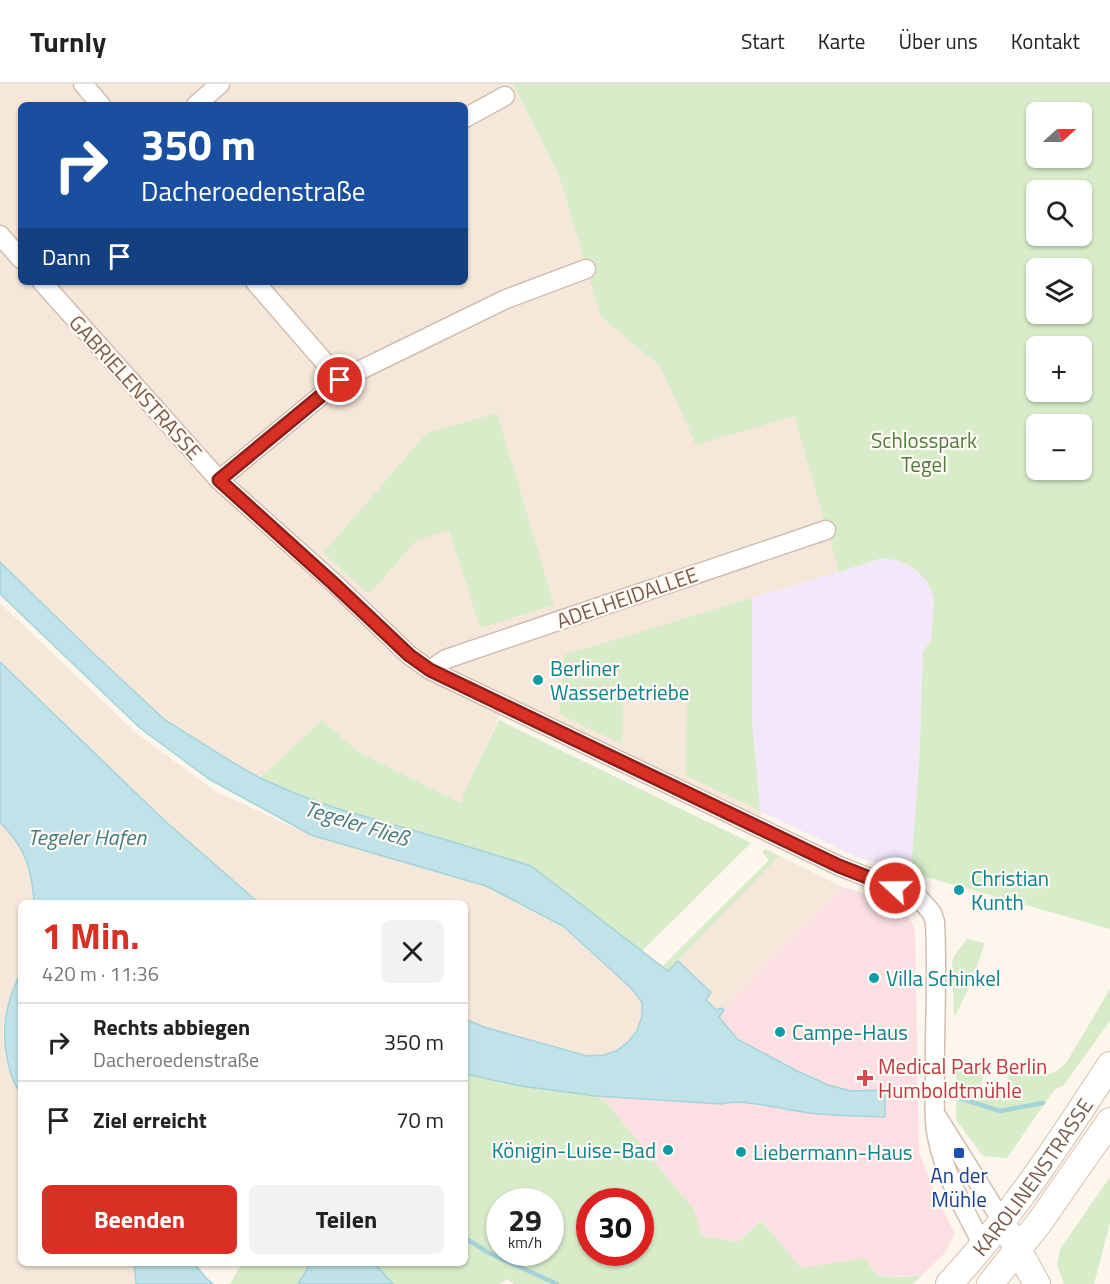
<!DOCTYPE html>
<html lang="de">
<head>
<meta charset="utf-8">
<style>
	:root { --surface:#fff; --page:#f2f2f2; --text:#222; --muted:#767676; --line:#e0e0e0; --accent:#d93025 }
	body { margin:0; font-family:"Titillium Web",sans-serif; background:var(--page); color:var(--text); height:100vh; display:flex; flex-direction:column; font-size:22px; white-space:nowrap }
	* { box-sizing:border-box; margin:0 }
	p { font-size:20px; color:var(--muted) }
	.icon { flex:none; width:33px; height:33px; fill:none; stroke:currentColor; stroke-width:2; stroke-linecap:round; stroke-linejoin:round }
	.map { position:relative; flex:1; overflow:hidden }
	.drawer { position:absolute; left:18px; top:816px; width:450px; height:366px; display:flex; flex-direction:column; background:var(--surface); border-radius:9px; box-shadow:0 2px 4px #0004 }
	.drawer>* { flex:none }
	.guide { position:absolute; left:18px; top:18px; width:450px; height:183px; border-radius:9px; box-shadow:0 2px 4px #0004; background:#1a4fa0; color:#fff; overflow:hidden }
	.needle { width:39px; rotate:69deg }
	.tools { position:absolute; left:1026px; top:18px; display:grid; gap:12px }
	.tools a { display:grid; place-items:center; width:66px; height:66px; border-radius:9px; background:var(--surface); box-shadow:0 2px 4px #0004; font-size:30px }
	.speed { position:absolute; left:486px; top:1104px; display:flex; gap:12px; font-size:30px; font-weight:700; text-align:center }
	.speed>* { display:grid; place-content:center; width:78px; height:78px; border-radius:50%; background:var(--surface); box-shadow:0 2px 4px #0004; line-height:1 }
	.speed small { font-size:15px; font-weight:400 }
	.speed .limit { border:9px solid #d22; background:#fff; color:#111 }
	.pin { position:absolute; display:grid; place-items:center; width:51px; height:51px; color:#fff; margin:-26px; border:3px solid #fff; border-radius:50%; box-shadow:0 2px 6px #0007 }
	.me { position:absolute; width:66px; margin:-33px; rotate:291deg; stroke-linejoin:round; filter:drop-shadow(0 0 4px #0008) }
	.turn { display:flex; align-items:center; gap:21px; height:126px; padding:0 24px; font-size:27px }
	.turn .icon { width:78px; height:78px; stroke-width:2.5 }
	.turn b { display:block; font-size:42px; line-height:51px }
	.then { display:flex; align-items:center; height:57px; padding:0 24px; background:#0003; gap:12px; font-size:22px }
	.round { display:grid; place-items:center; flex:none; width:63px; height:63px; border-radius:9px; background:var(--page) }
	.headline { display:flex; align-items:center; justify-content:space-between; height:102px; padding:0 24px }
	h1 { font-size:36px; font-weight:700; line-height:45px; color:var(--accent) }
	.cta { display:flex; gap:12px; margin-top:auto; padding:12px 24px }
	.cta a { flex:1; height:69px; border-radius:9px; background:var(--accent); color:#fff; font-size:24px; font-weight:700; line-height:69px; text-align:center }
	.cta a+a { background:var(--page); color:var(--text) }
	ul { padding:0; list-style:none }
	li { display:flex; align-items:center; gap:18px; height:78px; padding:0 24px; border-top:2px solid var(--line) }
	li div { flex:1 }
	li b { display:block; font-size:22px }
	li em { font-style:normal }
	header { display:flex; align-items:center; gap:36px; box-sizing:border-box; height:84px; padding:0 30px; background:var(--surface); border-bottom:2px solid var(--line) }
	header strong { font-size:28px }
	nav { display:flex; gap:33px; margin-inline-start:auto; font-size:21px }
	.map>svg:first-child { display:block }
	.residential { fill:#f5e8da; fill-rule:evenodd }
	.education { fill:#f3e8fa }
	.medical { fill:#fbdfe3 }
	.green { fill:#d8ecc9; fill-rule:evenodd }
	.water { fill:#bfe3e8; stroke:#a5d3da; stroke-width:1.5 }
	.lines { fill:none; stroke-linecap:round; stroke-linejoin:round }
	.stream { stroke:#a5d3da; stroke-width:4.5 }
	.street-casing { stroke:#d1beb0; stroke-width:21 }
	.secondary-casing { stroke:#d6c0b0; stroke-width:28 }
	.street { stroke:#fff; stroke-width:18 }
	.secondary { stroke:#fff; stroke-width:26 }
	.route-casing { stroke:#8d1f18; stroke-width:15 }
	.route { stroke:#d93025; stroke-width:10 }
	.culture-dot { fill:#0f9aa8; stroke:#fffaf3; stroke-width:2 }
	.health-dot { fill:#e0444e; stroke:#fffaf3; stroke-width:2 }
	.transit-dot { fill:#1a4fb4; stroke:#fffaf3; stroke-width:2 }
	.labels { text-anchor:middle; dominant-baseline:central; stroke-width:4.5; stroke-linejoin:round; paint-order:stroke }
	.street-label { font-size:21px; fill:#7a5c4d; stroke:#fffaf3 }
	.park-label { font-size:21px; fill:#537a41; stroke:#fffaf3 }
	.culture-label { font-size:21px; fill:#0d838f; stroke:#fffaf3; text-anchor:start }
	.health-label { font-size:21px; fill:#be3a42; stroke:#fffaf3; text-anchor:start }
	.transit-label { font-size:21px; fill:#164399; stroke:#fffaf3 }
	.water-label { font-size:22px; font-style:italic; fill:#437c86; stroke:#fffaf3 }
</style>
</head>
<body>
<header>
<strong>Turnly</strong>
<nav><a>Start</a><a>Karte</a><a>Über uns</a><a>Kontakt</a></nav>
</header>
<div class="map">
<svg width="1110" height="1200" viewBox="0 0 1110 1200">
	<rect width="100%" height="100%" fill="#fdf6ec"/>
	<!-- residential -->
	<g class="residential">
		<path d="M0,0h513l46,92 42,141 59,49 36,78 98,-28 45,156 -87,26v123l9,94 -5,11 -252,-119 -39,83 -4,13 -102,-51 -37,-32 -62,58 -23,-13 -72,-45 -74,-69 -91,-89zM21,21h444v177h-444z"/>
		<polygon points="0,519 135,648 215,707 311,751 486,802 563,842 631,904 642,918 642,932 637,947 628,958 616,967 604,971 587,972 484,943 465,935 465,819 259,819 165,737 0,578"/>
		<polygon points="0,738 16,757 23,769 32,799 34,813 34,819 21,819 21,888 14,902 3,940 3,953 5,971 10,988 21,1009 21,1179 134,1179 136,1200 0,1200"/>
		<polygon points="765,765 843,803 724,926 722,924 716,926 705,916 711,908 663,882 769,776 762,768"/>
	</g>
	<!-- education -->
	<polygon class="education" points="882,474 901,477 917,487 928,499 934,514 931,557 923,567 920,661 911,790 854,772 760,727 752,638 752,514"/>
	<!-- medical -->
	<polygon class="medical" points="843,803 904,823 915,846 919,1068 937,1115 955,1150 945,1169 922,1191 889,1193 878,1190 870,1182 866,1175 801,1184 762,1137 737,1158 702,1152 695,1127 606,1018 596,1012 721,1020 726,1018 749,1020 813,1029 884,1006 851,1007 828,1001 797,987 737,955 719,933 724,926 753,895"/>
	<!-- green -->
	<g class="green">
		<path d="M513,0h597v845l-180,-51 -19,-4 9,-129 3,-94 8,-10 3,-43 -6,-15 -11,-12 -16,-10 -19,-3 -43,14 -45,-156 -98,29 -36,-79 -59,-49 -42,-141zM1036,28h46v46h-46zM1036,106h46v46h-46zM1036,184h46v46h-46zM1036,262h46v46h-46zM1036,340h46v46h-46z"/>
		<polygon points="497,329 554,521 480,544 449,446 417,456 369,510 323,469 427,349"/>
		<polygon points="752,514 752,637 760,727 685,691 687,610 623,607 622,660 559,630 564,571"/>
		<polygon points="322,636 359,668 461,719 465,706 499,636 751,759 642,867 531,782 450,757 339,725 299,711 260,694"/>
		<polygon points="765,765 779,772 668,887 663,882 769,776 762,768"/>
		<polygon points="967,855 985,859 970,902 956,930 954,931 952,879 954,872"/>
		<path d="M1110,905v32l-47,65 -8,3 -48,69 -24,-2 -27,-36v-55l8,-6 22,9 -5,17 15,5 1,-5 8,2 6,-17 2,-3c23,7 38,15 55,-7z"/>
		<path d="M465,990l56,12 75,10 10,6 89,109 7,25 35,6 25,-21 39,47 65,-10c3,6 6,13 12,16 10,6 33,2 44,1l-9,9h-399l-7,-5 -7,5h-107l-19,-21h91zM500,1118h50v50h-50zM590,1118h50v50h-50z"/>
		<polygon points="1110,1093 1110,1139 1094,1200 1064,1200 1057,1181 1060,1165"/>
		<polygon points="245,1179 309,1179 307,1186 298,1200 230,1200 239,1184"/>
	</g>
	<!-- water -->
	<g class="water">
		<path d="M0,478l91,89 74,69 72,45 23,13 39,17 40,14 111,32 81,25 137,105 10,-10 33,31 -5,8 10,10 6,-2 2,2 -5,7 18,22 60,32 31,14 23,6 34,-1v27c-25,-1 -51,-1 -76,-4 -21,-3 -70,-15 -88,-9l-125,-8 -75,-10 -56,-12v-55l19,8 103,29 17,-1 12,-4 12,-9 9,-11 5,-15v-14l-11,-14 -68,-62 -77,-40 -175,-51 -102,-56 -69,-51 -140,-134z"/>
		<path d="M0,578l165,159 94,82h-225c-1,-21 -5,-45 -19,-63 -4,-6 -10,-12 -15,-18z"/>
		<path d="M21,888v121c-6,-7 -10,-17 -12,-26 -9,-35 -4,-63 12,-95z"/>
		<polygon points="134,1179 194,1179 206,1194 213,1200 136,1200"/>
		<polygon points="309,1179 374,1179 393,1200 298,1200 307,1186"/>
	</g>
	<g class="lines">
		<!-- stream -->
		<g class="stream">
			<polyline points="956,1013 1000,1027 1043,1019"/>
			<polyline points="465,1154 489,1169 557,1200"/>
		</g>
		<defs>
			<g id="street">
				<polyline points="83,0 101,21"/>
				<polyline points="196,21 220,0"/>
				<polyline points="465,34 505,12"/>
				<polyline points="0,151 21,175"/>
				<path d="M42,198l177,198 115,103 75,72 21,15 409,196 79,31 14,16 3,9c3,53 -1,107 0,160 0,19 -2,40 3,59 8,37 28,71 45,105"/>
				<polyline points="255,198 340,296"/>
				<polyline points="219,396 340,296 506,215 586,185"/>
				<polyline points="430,586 446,575 826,446"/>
				<path d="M938,1034c21,35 44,68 64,104"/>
			</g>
			<g id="secondary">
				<polyline points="1010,1151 1037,1200"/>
				<path id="s1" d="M949,1200c62,-67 111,-142 161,-219"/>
				<polyline points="990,1200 1039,1139 1110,1037"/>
			</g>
		</defs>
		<!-- street casing -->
		<use href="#street" class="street-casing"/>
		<!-- secondary casing -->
		<use href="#secondary" class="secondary-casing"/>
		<!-- street -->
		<use href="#street" class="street"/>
		<!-- secondary -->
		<use href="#secondary" class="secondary"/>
	</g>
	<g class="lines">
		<defs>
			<polyline id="route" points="340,296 219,396 334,500 409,571 430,586 818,772 839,782 895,804"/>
		</defs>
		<!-- route casing -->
		<use href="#route" class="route-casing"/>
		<!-- route -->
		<use href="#route" class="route"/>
	</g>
	<!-- markers -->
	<g class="culture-dot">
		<circle cx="538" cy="596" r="6"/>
		<circle cx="959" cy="806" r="6"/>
		<circle cx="874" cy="894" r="6"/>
		<circle cx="780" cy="948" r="6"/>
		<circle cx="668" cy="1066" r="6"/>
		<circle cx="741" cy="1068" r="6"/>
	</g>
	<path class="health-dot" d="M862 985h6v6h6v6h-6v6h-6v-6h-6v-6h6z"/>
	<rect class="transit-dot" x="953" y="1063" width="12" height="12" rx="3"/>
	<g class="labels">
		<!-- street labels -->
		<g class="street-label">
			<text transform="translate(136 303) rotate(48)">GABRIELENSTRASSE</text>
			<text transform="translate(627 513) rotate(-19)">ADELHEIDALLEE</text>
			<text stroke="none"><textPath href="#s1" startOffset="136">KAROLINENSTRASSE</textPath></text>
		</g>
		<!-- park labels -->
		<g class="park-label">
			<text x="924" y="356">Schlosspark<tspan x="924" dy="24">Tegel</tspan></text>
		</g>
		<!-- culture labels -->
		<g class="culture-label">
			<text x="550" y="584">Berliner<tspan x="550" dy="24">Wasserbetriebe</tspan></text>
			<text x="971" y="794">Christian<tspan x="971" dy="24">Kunth</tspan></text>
			<text x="886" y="894">Villa Schinkel</text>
			<text x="792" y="948">Campe-Haus</text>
			<text x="656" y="1066" text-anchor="end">Königin-Luise-Bad</text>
			<text x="753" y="1068">Liebermann-Haus</text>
		</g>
		<!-- health labels -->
		<g class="health-label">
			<text x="878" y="982">Medical Park Berlin<tspan x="878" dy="24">Humboldtmühle</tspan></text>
		</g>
		<!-- transit labels -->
		<g class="transit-label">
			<text x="959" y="1091">An der<tspan x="959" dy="24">Mühle</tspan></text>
		</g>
		<!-- water labels -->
		<g class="water-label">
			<text transform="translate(357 739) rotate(17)">Tegeler Fließ</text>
			<text x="87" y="753">Tegeler Hafen</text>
		</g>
	</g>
</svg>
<div class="tools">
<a><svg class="needle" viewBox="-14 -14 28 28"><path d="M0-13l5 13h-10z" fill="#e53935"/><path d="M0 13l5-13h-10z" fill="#767676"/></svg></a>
<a><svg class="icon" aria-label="search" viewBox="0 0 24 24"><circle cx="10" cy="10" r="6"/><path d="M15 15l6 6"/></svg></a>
<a><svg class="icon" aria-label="layers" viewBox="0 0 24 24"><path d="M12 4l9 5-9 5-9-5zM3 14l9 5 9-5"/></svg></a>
<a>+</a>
<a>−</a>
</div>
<div class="speed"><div>29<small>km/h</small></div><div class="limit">30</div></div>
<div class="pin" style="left:340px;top:296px;background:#d93025"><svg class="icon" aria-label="arrive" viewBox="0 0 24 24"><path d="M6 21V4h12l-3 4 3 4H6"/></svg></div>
<svg class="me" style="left:895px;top:804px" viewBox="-20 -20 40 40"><circle r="17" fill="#d93025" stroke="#fff" stroke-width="3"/><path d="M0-11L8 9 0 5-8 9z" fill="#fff"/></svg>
<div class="guide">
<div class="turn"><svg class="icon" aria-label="right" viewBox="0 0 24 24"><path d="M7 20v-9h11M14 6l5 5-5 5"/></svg><div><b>350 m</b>Dacheroedenstraße</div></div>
<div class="then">Dann<svg class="icon" aria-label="arrive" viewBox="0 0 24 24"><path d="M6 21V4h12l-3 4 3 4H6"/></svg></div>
</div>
<section class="drawer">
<div class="headline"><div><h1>1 Min.</h1><p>420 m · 11:36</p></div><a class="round"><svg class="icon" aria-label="close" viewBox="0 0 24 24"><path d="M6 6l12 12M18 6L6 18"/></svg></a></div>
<ul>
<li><svg class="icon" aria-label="right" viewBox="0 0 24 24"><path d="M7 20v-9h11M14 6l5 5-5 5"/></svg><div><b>Rechts abbiegen</b><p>Dacheroedenstraße</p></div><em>350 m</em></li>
<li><svg class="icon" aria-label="arrive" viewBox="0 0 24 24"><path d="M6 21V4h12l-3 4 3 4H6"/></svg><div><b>Ziel erreicht</b></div><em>70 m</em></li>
</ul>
<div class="cta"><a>Beenden</a><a>Teilen</a></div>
</section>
</div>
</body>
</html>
